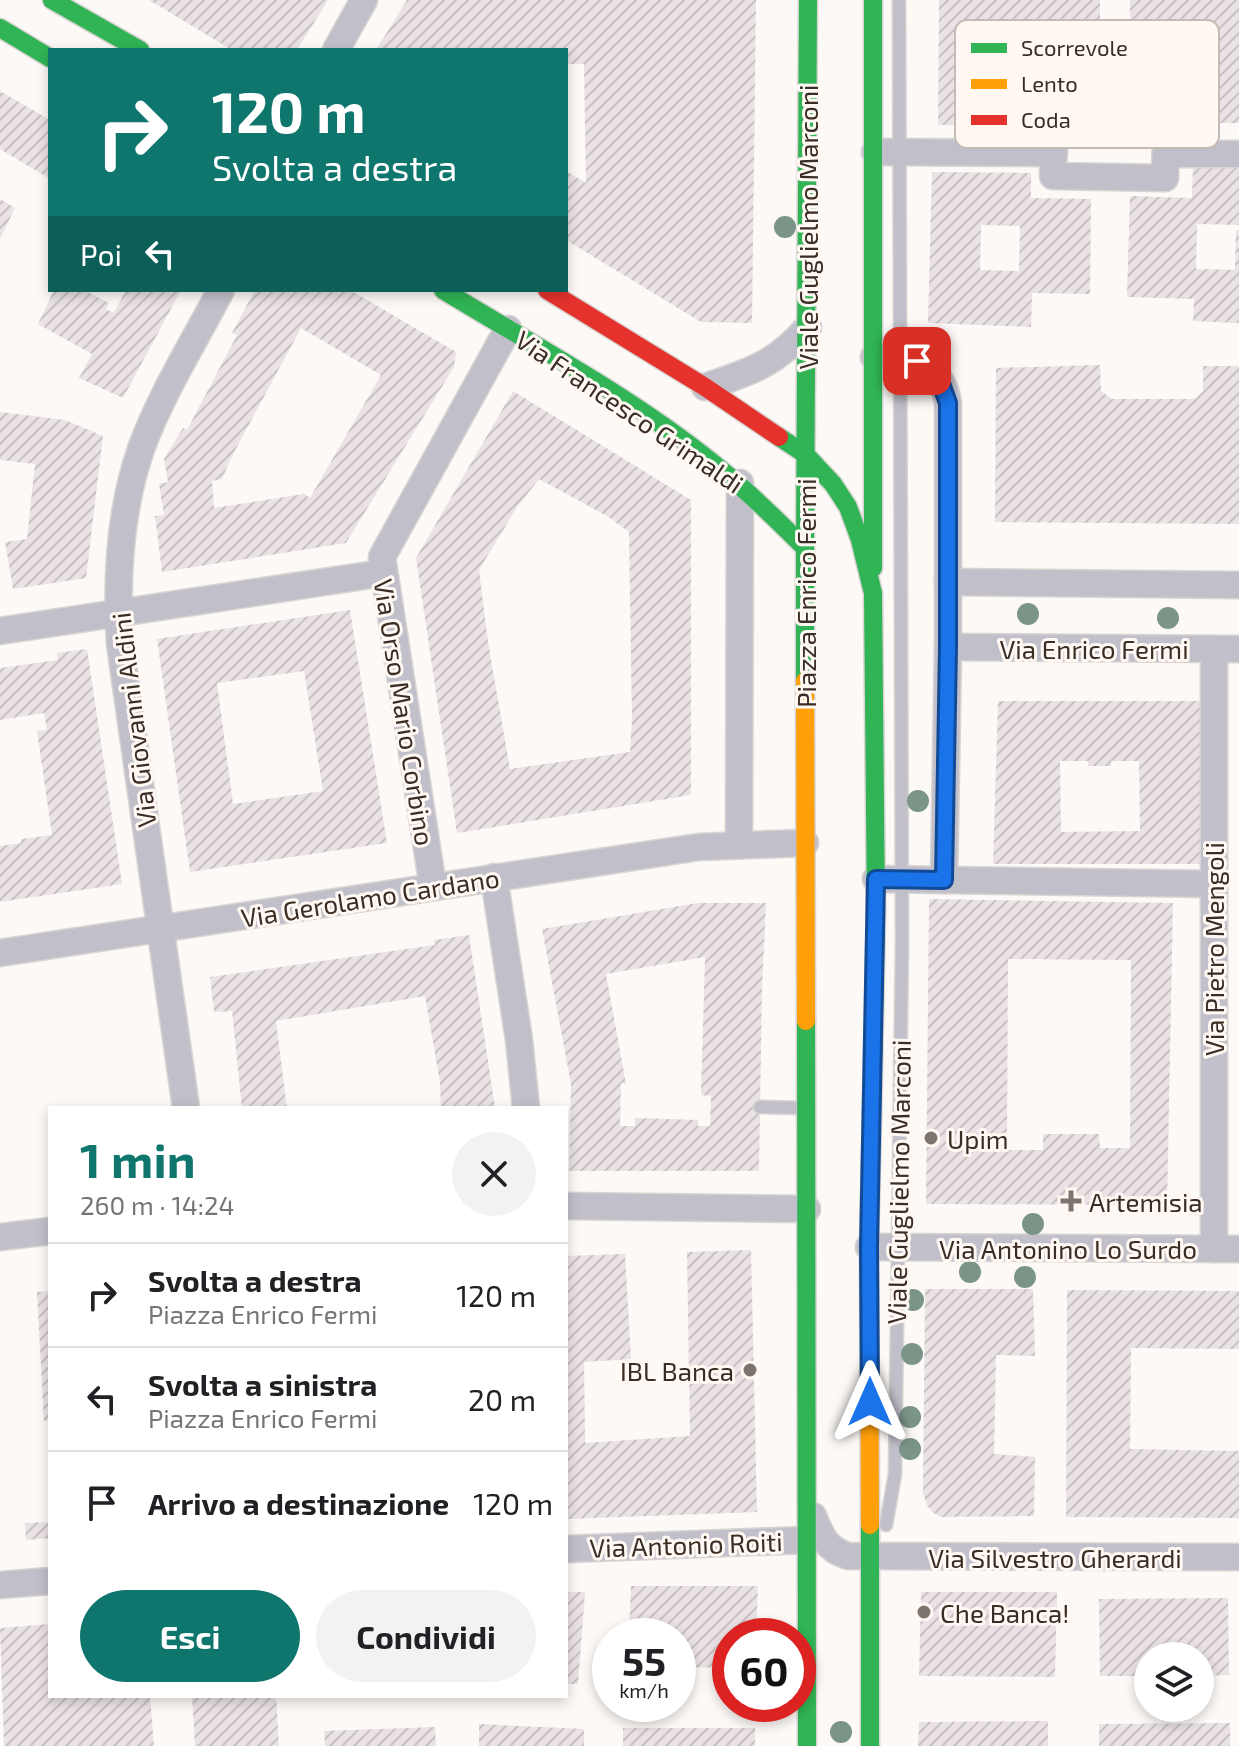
<!DOCTYPE html>
<html lang="it">
<head>
<meta charset="utf-8">
<style>
	:root { --surface:#fff; --page:#f2f2f2; --text:#202124; --muted:#757577; --line:#e0e0e0; --accent:#0f766e }
	body { margin:0; font-family:"Exo 2",sans-serif; background:var(--page); color:var(--text); height:100vh; display:flex; flex-direction:column; font-size:30px; white-space:nowrap }
	* { box-sizing:border-box; margin:0 }
	p { font-size:26px; color:var(--muted) }
	.icon { flex:none; width:44px; height:44px; fill:none; stroke:currentColor; stroke-width:2; stroke-linecap:round; stroke-linejoin:round }
	.map { position:relative; flex:1; overflow:hidden }
	.sheet { position:absolute; left:48px; top:1106px; width:520px; height:592px; display:flex; flex-direction:column; background:var(--surface); border-radius:0px; box-shadow:0 4px 12px #0003 }
	.sheet>* { flex:none }
	.banner { position:absolute; left:48px; top:48px; width:520px; height:244px; border-radius:0px; box-shadow:0 4px 12px #0003; background:#0f766e; color:#fff; overflow:hidden }
	.tools { position:absolute; left:1134px; top:1642px; display:grid; gap:16px }
	.tools a { display:grid; place-items:center; width:80px; height:80px; border-radius:50%; background:var(--surface); box-shadow:0 4px 12px #0003; font-size:40px }
	.speed { position:absolute; left:592px; top:1618px; display:flex; gap:16px; font-size:40px; font-weight:700; text-align:center }
	.speed>* { display:grid; place-content:center; width:104px; height:104px; border-radius:50%; background:var(--surface); box-shadow:0 4px 12px #0003; line-height:1 }
	.speed small { font-size:20px; font-weight:400 }
	.speed .limit { border:12px solid #d22; background:#fff; color:#111 }
	.pin { position:absolute; display:grid; place-items:center; width:68px; height:68px; color:#fff; margin:-34px; border-radius:16px; box-shadow:0 4px 12px #0006 }
	.me { position:absolute; width:88px; margin:-44px; rotate:0deg; stroke-linejoin:round; filter:drop-shadow(0 0 6px #0008) }
	.turn { display:flex; align-items:center; gap:28px; height:168px; padding:0 32px; font-size:36px }
	.turn .icon { width:104px; height:104px; stroke-width:2.5 }
	.turn b { display:block; font-size:56px; line-height:68px }
	.then { display:flex; align-items:center; height:76px; padding:0 32px; background:#0003; gap:16px; font-size:30px }
	.round { display:grid; place-items:center; flex:none; width:84px; height:84px; border-radius:42px; background:var(--page) }
	.headline { display:flex; align-items:center; justify-content:space-between; height:136px; padding:0 32px }
	h1 { font-size:48px; font-weight:700; line-height:60px; color:var(--accent) }
	.button { display:flex; gap:16px; margin-top:auto; padding:16px 32px }
	.button a { flex:1; height:92px; border-radius:48px; background:var(--accent); color:#fff; font-size:32px; font-weight:700; line-height:92px; text-align:center }
	.button a+a { background:var(--page); color:var(--text) }
	ul { padding:0; list-style:none }
	li { display:flex; align-items:center; gap:24px; height:104px; padding:0 32px; border-top:2px solid var(--line) }
	li div { flex:1 }
	li b { display:block; font-size:30px }
	li em { font-style:normal }
	.map>svg:first-child { display:block }
	.building { fill:url(#building-hatch); fill-rule:evenodd }
	.lines { fill:none; stroke-linecap:round; stroke-linejoin:round }
	.lane-casing { stroke:#d8d4d1; stroke-width:15 }
	.street-casing { stroke:#d8d4d1; stroke-width:29 }
	.fast-casing { stroke:#d8d4d1; stroke-width:21 }
	.slow-casing { stroke:#d8d4d1; stroke-width:21 }
	.jam-casing { stroke:#d8d4d1; stroke-width:21 }
	.lane { stroke:#c1c0ca; stroke-width:12 }
	.street { stroke:#c1c0ca; stroke-width:26 }
	.fast { stroke:#30b455; stroke-width:18 }
	.slow { stroke:#ff9f0a; stroke-width:18 }
	.jam { stroke:#e5322d; stroke-width:18 }
	.tree { fill:#7b9488 }
	.route-casing { stroke:#114b97; stroke-width:20 }
	.route { stroke:#1a73e8; stroke-width:14 }
	.poi-dot { fill:#7d746e; stroke:#fff8f3; stroke-width:3 }
	.labels { text-anchor:middle; dominant-baseline:central; stroke-width:6; stroke-linejoin:round; paint-order:stroke }
	.street-label { font-size:26px; fill:#392d25; stroke:#fff8f3 }
	.poi-label { font-size:26px; fill:#392d25; stroke:#fff8f3; text-anchor:start }
	.key { fill:#fff8f3; stroke:#c4bbb5; stroke-width:2 }
	.key-label { font-size:22px; fill:#392d25 }
</style>
</head>
<body>
<div class="map">
<svg width="1239" height="1746" viewBox="0 0 1239 1746">
	<defs>
		<pattern id="building-hatch" width="6" height="6" patternUnits="userSpaceOnUse" patternTransform="scale(2)"><rect width="6" height="6" fill="#eae2e5"/><path d="M-1 1l2-2M0 6l6-6M5 7l2-2" fill="none" stroke="#c9c2c4"/></pattern>
	</defs>
	<rect width="100%" height="100%" fill="#fcf9f6"/>
	<!-- building -->
	<g class="building">
		<polygon points="149,0 328,0 297,50 232,50"/>
		<polygon points="407,0 756,0 752,323 701,322 566,240 566,171 586,183 584,64 566,64 566,50 376,50"/>
		<polygon points="939,0 1100,0 1100,100 1038,101 1038,126 938,125"/>
		<polygon points="1130,0 1239,0 1239,123 1195,123 1195,92 1130,91"/>
		<polygon points="0,91 50,120 50,179 0,149"/>
		<polygon points="1193,167 1239,168 1239,225 1197,224 1196,269 1235,270 1236,230 1239,230 1239,323 1193,321 1194,299 1127,297 1130,196 1192,198"/>
		<path d="M932,172l99,1v25l60,1 -1,95 -58,-1 -1,34 -103,-4zM981,225l39,1 -1,45 -39,-1z"/>
		<polygon points="0,199 15,208 0,239"/>
		<polygon points="54,290 84,290 109,303 106,309 114,313 126,290 181,290 123,398 79,378 92,354 38,324"/>
		<path d="M255,290h95l106,62 -2,15 -108,176 -184,29 -7,-56 9,-1 -5,-31 9,-2 -4,-23 19,-31 4,2 50,-95 -5,-2zM301,328l80,47 -71,123 -6,-4 -90,14 -2,-27 10,-2 11,-25z"/>
		<polygon points="1100,365 1101,391 1112,399 1195,399 1203,391 1203,366 1239,366 1239,524 995,522 996,368"/>
		<path d="M513,391l178,109v295l-234,38 -41,-275zM539,479l68,37 22,16 3,186 -2,34 -120,17 -22,-127 -9,-72 38,-63z"/>
		<polygon points="0,412 65,420 103,436 86,578 13,589 5,542 27,539 35,464 0,460"/>
		<path d="M350,610l37,233 -197,29 -33,-233zM304,671l19,120 -90,13 -16,-121z"/>
		<polygon points="87,649 122,884 0,902 0,846 21,843 21,839 52,835 37,731 47,730 44,713 0,720 0,668 58,660 57,653"/>
		<path d="M998,701h202l1,163h-208zM1060,761h28v5h23v-5h28l1,70 -79,1z"/>
		<path d="M929,899l244,4 -6,302 -241,-1zM1008,959l123,1 -1,188h-30l-1,-14h-56v16h-36z"/>
		<path d="M698,903h68l-4,85 -3,183h-190l2,-87 -29,-155zM705,957l-4,138 10,1 -1,30h-12v-6l-63,-2v8h-15l1,-43 5,1 -20,-110z"/>
		<polygon points="469,935 495,1108 441,1108 440,1082 425,996 276,1021 287,1108 242,1108 232,1011 214,1012 210,977 435,945 434,940"/>
		<polygon points="751,1250 757,1512 566,1519 566,1256 625,1254 631,1359 584,1362 585,1443 690,1436 687,1252"/>
		<polygon points="925,1289 1033,1289 1035,1356 996,1355 994,1454 1035,1457 1034,1516 941,1517 932,1512 927,1505 923,1493"/>
		<polygon points="1067,1290 1239,1291 1239,1349 1131,1348 1130,1449 1239,1451 1239,1518 1066,1517"/>
		<polygon points="50,1291 50,1420 44,1421 37,1292"/>
		<polygon points="49,1522 50,1538 26,1540 25,1523"/>
		<polygon points="631,1586 758,1586 756,1636 730,1636 730,1668 678,1667 678,1636 629,1636"/>
		<polygon points="566,1592 585,1592 578,1684 566,1684"/>
		<polygon points="921,1592 1057,1592 1055,1677 919,1676"/>
		<polygon points="1228,1598 1229,1675 1200,1676 1200,1656 1148,1656 1148,1676 1100,1676 1099,1599"/>
		<polygon points="50,1624 50,1696 150,1696 154,1746 4,1746 0,1628"/>
		<polygon points="192,1696 276,1696 279,1746 195,1746"/>
		<polygon points="1048,1721 1048,1746 918,1746 919,1722"/>
		<polygon points="1230,1723 1230,1746 1099,1746 1099,1724"/>
		<polygon points="479,1724 584,1729 584,1746 479,1746"/>
		<polygon points="435,1727 436,1746 325,1746 324,1731"/>
		<rect x="623" y="1728" width="132" height="18"/>
	</g>
	<g class="lines">
		<defs>
			<g id="lane">
				<polyline points="760,1107 801,1108"/>
				<polyline points="886,1525 895,1474 902,943 899,0"/>
			</g>
			<g id="street">
				<polyline points="336,50 364,0"/>
				<polygon points="1054,132 1166,135 1165,178 1053,176"/>
				<polyline points="875,152 1054,153"/>
				<polyline points="1166,154 1239,154"/>
				<path d="M874,357c36,2 67,3 74,46v244l-4,233 -68,-1"/>
				<path d="M705,387c45,-15 71,-23 103,-60"/>
				<polyline points="948,582 1239,585"/>
				<polyline points="0,631 383,573"/>
				<polyline points="948,647 1239,649"/>
				<polyline points="739,844 740,483"/>
				<polyline points="494,877 519,1040 526,1108"/>
				<polyline points="944,880 1214,884"/>
				<polyline points="433,887 382,557 508,329"/>
				<polyline points="0,953 699,847 805,843"/>
				<path d="M186,1108l-66,-464c-4,-64 0,-134 21,-195 20,-55 53,-107 80,-159"/>
				<polyline points="566,1206 807,1209"/>
				<polyline points="0,1237 50,1231"/>
				<polyline points="869,1247 1239,1249"/>
				<polyline points="1214,1249 1214,649"/>
				<path d="M813,1516c8,20 13,33 35,40l391,1"/>
				<polyline points="566,1549 806,1540"/>
				<polyline points="0,1585 50,1581"/>
			</g>
			<g id="fast">
				<polyline points="52,0 140,50"/>
				<polyline points="873,0 873,568"/>
				<polyline points="0,28 50,58"/>
				<path d="M443,290c95,58 196,111 282,183 28,23 54,49 80,75v133"/>
				<polyline points="779,437 805,454 833,484 848,507 860,540 873,593 876,914 872,1114"/>
				<polyline points="805,548 808,0"/>
				<polyline points="806,1021 807,1746"/>
				<polyline points="870,1525 870,1746"/>
			</g>
			<g id="slow">
				<polyline points="805,681 806,1021"/>
				<polyline points="870,1525 869,1247 872,1114"/>
			</g>
			<polyline id="jam" points="547,290 705,387 779,437"/>
		</defs>
		<!-- lane casing -->
		<use href="#lane" class="lane-casing"/>
		<!-- street casing -->
		<use href="#street" class="street-casing"/>
		<!-- fast casing -->
		<use href="#fast" class="fast-casing"/>
		<!-- slow casing -->
		<use href="#slow" class="slow-casing"/>
		<!-- jam casing -->
		<use href="#jam" class="jam-casing"/>
		<!-- lane -->
		<use href="#lane" class="lane"/>
		<!-- street -->
		<use href="#street" class="street"/>
		<!-- fast -->
		<use href="#fast" class="fast"/>
		<!-- slow -->
		<use href="#slow" class="slow"/>
		<!-- jam -->
		<use href="#jam" class="jam"/>
	</g>
	<!-- trees -->
	<g class="tree">
		<circle cx="785" cy="227" r="11"/>
		<circle cx="1028" cy="614" r="11"/>
		<circle cx="1168" cy="618" r="11"/>
		<circle cx="918" cy="801" r="11"/>
		<circle cx="1033" cy="1224" r="11"/>
		<circle cx="970" cy="1272" r="11"/>
		<circle cx="1025" cy="1277" r="11"/>
		<circle cx="913" cy="1300" r="11"/>
		<circle cx="912" cy="1354" r="11"/>
		<circle cx="910" cy="1417" r="11"/>
		<circle cx="910" cy="1449" r="11"/>
		<circle cx="841" cy="1732" r="11"/>
	</g>
	<g class="lines">
		<defs>
			<polyline id="route" points="870,1402 869,1247 876,879 944,880 948,647 948,403 939,378 917,361"/>
		</defs>
		<!-- route casing -->
		<use href="#route" class="route-casing"/>
		<!-- route -->
		<use href="#route" class="route"/>
	</g>
	<!-- markers -->
	<g class="poi-dot">
		<circle cx="931" cy="1138" r="8"/>
		<path d="M1067 1189h8v8h8v8h-8v8h-8v-8h-8v-8h8z"/>
		<circle cx="750" cy="1370" r="8"/>
		<circle cx="924" cy="1612" r="8"/>
	</g>
	<g class="labels">
		<!-- street labels -->
		<g class="street-label">
			<text transform="translate(807 227) rotate(-90)">Viale Guglielmo Marconi</text>
			<text transform="translate(630 411) rotate(34)">Via Francesco Grimaldi</text>
			<text transform="translate(805 593) rotate(-90)">Piazza Enrico Fermi</text>
			<text x="1094" y="648">Via Enrico Fermi</text>
			<text transform="translate(405 712) rotate(81)">Via Orso Mario Corbino</text>
			<text transform="translate(133 720) rotate(-97)">Via Giovanni Aldini</text>
			<text transform="translate(370 897) rotate(-9)">Via Gerolamo Cardano</text>
			<text transform="translate(1213 949) rotate(-90)">Via Pietro Mengoli</text>
			<text transform="translate(898 1182) rotate(-89)">Viale Guglielmo Marconi</text>
			<text x="1068" y="1248">Via Antonino Lo Surdo</text>
			<text transform="translate(686 1544) rotate(-2)">Via Antonio Roiti</text>
			<text x="1055" y="1557">Via Silvestro Gherardi</text>
		</g>
		<!-- poi labels -->
		<g class="poi-label">
			<text x="947" y="1138">Upim</text>
			<text x="1089" y="1201">Artemisia</text>
			<text x="734" y="1370" text-anchor="end">IBL Banca</text>
			<text x="940" y="1612">Che Banca!</text>
		</g>
	</g>
	<!-- legend -->
	<rect x="955" y="20" width="264" height="128" rx="12" class="key"/>
	<rect x="971" y="43" width="36" height="10" fill="#30b455"/>
	<rect x="971" y="79" width="36" height="10" fill="#ff9f0a"/>
	<rect x="971" y="115" width="36" height="10" fill="#e5322d"/>
	<g class="key-label">
		<text x="1021" y="56">Scorrevole</text>
		<text x="1021" y="92">Lento</text>
		<text x="1021" y="128">Coda</text>
	</g>
</svg>
<div class="tools">
<a><svg class="icon" aria-label="layers" viewBox="0 0 24 24"><path d="M12 4l9 5-9 5-9-5zM3 14l9 5 9-5"/></svg></a>
</div>
<div class="speed"><div>55<small>km/h</small></div><div class="limit">60</div></div>
<div class="pin" style="left:917px;top:361px;background:#d93025"><svg class="icon" aria-label="arrive" viewBox="0 0 24 24"><path d="M6 21V4h12l-3 4 3 4H6"/></svg></div>
<svg class="me" style="left:870px;top:1402px" viewBox="-20 -20 40 40"><path d="M0-17L14 15 0 8-14 15z" fill="#1a73e8" stroke="#fff" stroke-width="4"/></svg>
<div class="banner">
<div class="turn"><svg class="icon" aria-label="right" viewBox="0 0 24 24"><path d="M7 20v-9h11M14 6l5 5-5 5"/></svg><div><b>120 m</b>Svolta a destra</div></div>
<div class="then">Poi<svg class="icon" aria-label="left" viewBox="0 0 24 24"><path d="M17 20v-9H6M10 6l-5 5 5 5"/></svg></div>
</div>
<section class="sheet">
<div class="headline"><div><h1>1 min</h1><p>260 m · 14:24</p></div><a class="round"><svg class="icon" aria-label="close" viewBox="0 0 24 24"><path d="M6 6l12 12M18 6L6 18"/></svg></a></div>
<ul>
<li><svg class="icon" aria-label="right" viewBox="0 0 24 24"><path d="M7 20v-9h11M14 6l5 5-5 5"/></svg><div><b>Svolta a destra</b><p>Piazza Enrico Fermi</p></div><em>120 m</em></li>
<li><svg class="icon" aria-label="left" viewBox="0 0 24 24"><path d="M17 20v-9H6M10 6l-5 5 5 5"/></svg><div><b>Svolta a sinistra</b><p>Piazza Enrico Fermi</p></div><em>20 m</em></li>
<li><svg class="icon" aria-label="arrive" viewBox="0 0 24 24"><path d="M6 21V4h12l-3 4 3 4H6"/></svg><div><b>Arrivo a destinazione</b></div><em>120 m</em></li>
</ul>
<div class="button"><a>Esci</a><a>Condividi</a></div>
</section>
</div>
</body>
</html>
